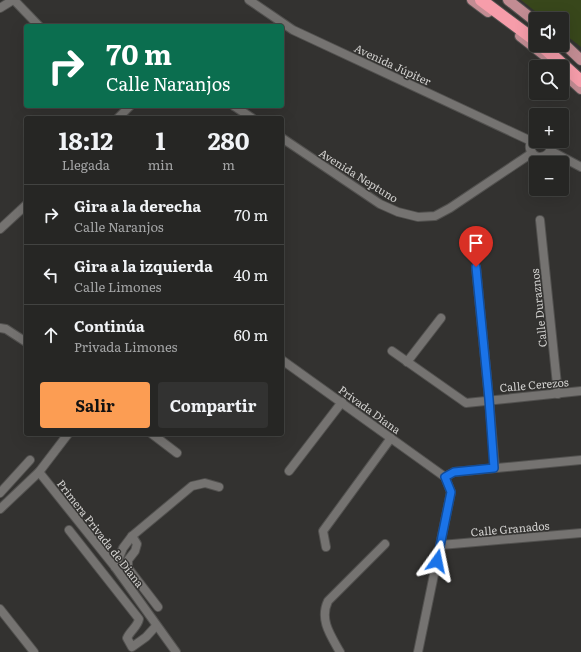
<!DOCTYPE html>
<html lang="es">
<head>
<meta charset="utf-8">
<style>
	:root { --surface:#262624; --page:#323231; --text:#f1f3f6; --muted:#a4a5a6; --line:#424341; --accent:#fc9d53 }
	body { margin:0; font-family:Literata,serif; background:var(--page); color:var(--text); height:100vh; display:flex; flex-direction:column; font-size:15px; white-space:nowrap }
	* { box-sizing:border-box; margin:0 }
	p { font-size:13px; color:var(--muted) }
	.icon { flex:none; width:22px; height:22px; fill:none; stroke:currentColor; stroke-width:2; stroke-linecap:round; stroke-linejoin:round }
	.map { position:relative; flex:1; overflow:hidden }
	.side { position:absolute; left:24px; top:116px; width:260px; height:320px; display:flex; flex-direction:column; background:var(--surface); border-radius:4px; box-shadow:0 4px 16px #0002,0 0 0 1px var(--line) }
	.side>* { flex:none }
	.top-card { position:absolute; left:24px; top:24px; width:260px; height:84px; border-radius:4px; box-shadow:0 4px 16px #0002,0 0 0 1px var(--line); background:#0b6e4f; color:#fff; overflow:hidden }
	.tools { position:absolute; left:529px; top:12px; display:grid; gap:8px }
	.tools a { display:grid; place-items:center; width:40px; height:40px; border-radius:4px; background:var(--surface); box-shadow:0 4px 16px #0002,0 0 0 1px var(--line); font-size:20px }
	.pin { position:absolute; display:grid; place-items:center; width:34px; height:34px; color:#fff; margin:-41px -17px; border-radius:50% 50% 50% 0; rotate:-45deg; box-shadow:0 0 4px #0007 }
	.pin .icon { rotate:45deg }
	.me { position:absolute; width:44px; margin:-22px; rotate:12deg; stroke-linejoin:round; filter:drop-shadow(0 0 3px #0008) }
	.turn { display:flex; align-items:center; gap:14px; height:84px; padding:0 16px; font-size:18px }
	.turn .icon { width:52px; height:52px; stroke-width:2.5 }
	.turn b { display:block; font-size:28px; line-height:34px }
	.eta { display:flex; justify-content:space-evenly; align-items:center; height:68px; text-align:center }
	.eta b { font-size:24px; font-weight:700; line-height:28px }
	.cta { display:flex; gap:8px; margin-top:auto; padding:8px 16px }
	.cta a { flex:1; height:46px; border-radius:4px; background:var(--accent); color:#111; font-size:16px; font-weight:700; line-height:46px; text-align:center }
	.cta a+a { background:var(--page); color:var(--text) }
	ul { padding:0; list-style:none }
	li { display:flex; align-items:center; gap:12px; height:60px; padding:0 16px; border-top:1px solid var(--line) }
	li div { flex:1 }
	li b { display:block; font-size:15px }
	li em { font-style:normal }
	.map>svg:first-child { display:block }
	.green { fill:#38471b }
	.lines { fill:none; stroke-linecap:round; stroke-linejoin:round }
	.street-casing { stroke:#52514f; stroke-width:10 }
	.primary-casing { stroke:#52514f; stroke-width:12 }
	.highway-casing { stroke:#52514f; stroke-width:14 }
	.street { stroke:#757371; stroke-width:8 }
	.primary { stroke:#c28c93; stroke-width:10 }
	.highway { stroke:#f69daa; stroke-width:12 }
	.route-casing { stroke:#114b97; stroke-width:10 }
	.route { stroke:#1a73e8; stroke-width:7 }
	.labels { text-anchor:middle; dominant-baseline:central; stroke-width:3; stroke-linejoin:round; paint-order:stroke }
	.street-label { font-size:11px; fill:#d2d1cf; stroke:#333230 }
</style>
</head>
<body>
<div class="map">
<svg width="581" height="652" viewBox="0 0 581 652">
	<rect width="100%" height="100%" fill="#333230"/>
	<!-- green -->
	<polygon class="green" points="521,0 581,0 581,47 562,32 562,19 545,19"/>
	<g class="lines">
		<defs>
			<g id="street">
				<polyline points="14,0 39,26"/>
				<polyline points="249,0 293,30 531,141"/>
				<polyline points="0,8 13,0"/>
				<polyline points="234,106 252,118"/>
				<polyline points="118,118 130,106"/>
				<path d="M536,137l-5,4c-3,8 0,13 7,16 10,0 15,-7 12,-16"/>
				<polyline points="282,138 380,204 398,212 418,217 435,216 450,208 532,153"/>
				<polyline points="551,151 581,167"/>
				<polyline points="540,220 558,394"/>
				<polyline points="0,229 26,205"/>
				<polyline points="476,267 489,399 495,468"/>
				<polyline points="0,328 6,329 26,342"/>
				<polyline points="392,351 466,403 581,391"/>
				<polyline points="282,360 445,477 451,492 418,652"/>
				<polyline points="407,362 441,318"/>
				<polyline points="152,434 177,453"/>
				<polyline points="289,471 342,402"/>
				<polyline points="39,472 115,567 176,652"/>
				<polyline points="445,477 454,472 581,460"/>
				<polyline points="0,493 30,460"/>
				<polyline points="0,509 39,472 68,434"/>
				<path d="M69,530l70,89c-1,7 -9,12 -12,19l5,9 14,-10 10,-11"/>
				<polyline points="132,536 137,544 135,551 128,560 128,568 158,607"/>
				<polyline points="441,545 581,533"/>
				<polyline points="326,547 323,531 391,438"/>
				<polyline points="115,567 123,548 132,536 192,486 205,483 219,487"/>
				<polyline points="0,609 34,652"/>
				<path d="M340,652c-9,-16 -21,-32 -12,-51l57,-57"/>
			</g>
			<g id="primary">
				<polyline points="472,0 488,12"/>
				<polyline points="508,0 536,22"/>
				<polyline points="520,36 548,58"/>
				<polyline points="562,42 581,60"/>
				<polyline points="568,77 581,89"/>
			</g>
			<g id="highway">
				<polyline points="481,0 536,41"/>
				<polyline points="541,45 581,81"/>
			</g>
		</defs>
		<!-- street casing -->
		<use href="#street" class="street-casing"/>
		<!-- primary casing -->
		<use href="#primary" class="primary-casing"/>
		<!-- highway casing -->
		<use href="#highway" class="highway-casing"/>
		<!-- street -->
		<use href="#street" class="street"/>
		<!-- primary -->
		<use href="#primary" class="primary"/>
		<!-- highway -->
		<use href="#highway" class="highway"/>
	</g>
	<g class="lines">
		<defs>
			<polyline id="route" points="437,561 451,492 445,477 454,472 494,468 489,399 476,267"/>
		</defs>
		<!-- route casing -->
		<use href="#route" class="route-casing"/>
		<!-- route -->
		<use href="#route" class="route"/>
	</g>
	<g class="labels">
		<!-- street labels -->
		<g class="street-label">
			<text transform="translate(393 64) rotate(25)">Avenida Júpiter</text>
			<text transform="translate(359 175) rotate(32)">Avenida Neptuno</text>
			<text transform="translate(538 308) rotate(-96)">Calle Duraznos</text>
			<text transform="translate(534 384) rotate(-5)">Calle Cerezos</text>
			<text transform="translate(370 409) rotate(36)">Privada Diana</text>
			<text transform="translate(510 528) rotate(-5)">Calle Granados</text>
			<text transform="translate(101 533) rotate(52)">Primera Privada de Diana</text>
		</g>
	</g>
</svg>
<div class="tools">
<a><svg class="icon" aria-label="sound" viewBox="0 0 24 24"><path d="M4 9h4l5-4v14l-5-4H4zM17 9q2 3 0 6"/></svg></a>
<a><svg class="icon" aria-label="search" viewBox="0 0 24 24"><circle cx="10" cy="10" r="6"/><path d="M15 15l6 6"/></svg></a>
<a>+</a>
<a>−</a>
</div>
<div class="pin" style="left:476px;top:267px;background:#d93025"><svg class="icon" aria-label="arrive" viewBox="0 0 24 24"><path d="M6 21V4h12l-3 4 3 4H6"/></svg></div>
<svg class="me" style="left:437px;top:561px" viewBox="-20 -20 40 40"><path d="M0-17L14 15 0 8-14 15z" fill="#1a73e8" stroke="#fff" stroke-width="4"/></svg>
<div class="top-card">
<div class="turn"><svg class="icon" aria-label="right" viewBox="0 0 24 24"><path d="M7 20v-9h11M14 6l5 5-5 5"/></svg><div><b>70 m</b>Calle Naranjos</div></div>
</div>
<section class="side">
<div class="eta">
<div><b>18:12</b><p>Llegada</p></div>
<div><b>1</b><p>min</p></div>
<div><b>280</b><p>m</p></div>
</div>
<ul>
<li><svg class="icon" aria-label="right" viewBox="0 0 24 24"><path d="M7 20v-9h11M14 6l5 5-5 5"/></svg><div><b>Gira a la derecha</b><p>Calle Naranjos</p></div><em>70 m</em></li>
<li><svg class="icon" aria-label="left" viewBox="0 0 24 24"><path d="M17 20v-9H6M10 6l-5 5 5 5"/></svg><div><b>Gira a la izquierda</b><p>Calle Limones</p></div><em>40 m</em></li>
<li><svg class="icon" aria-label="ahead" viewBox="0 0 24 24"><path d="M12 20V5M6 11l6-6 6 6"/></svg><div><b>Continúa</b><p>Privada Limones</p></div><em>60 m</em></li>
</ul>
<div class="cta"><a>Salir</a><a>Compartir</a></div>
</section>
</div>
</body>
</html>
